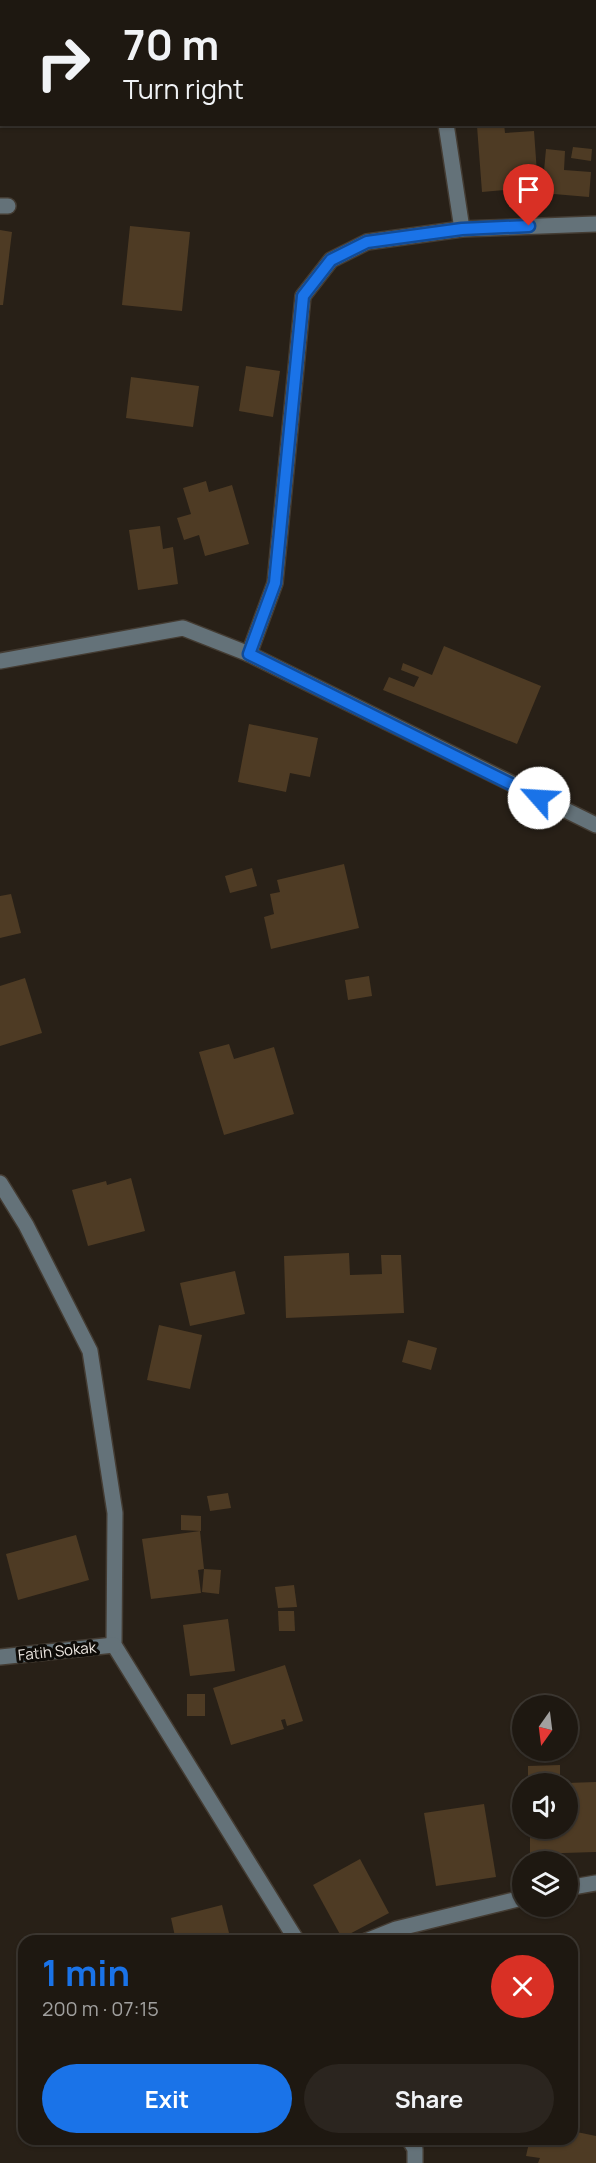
<!DOCTYPE html>
<html lang="en">
<head>
<meta charset="utf-8">
<style>
	:root { --surface:#1e1811; --page:#2b251f; --text:#f1f3f6; --muted:#a1a09f; --line:#3c3731; --accent:#1a73e8 }
	body { margin:0; font-family:Manrope,sans-serif; background:var(--page); color:var(--text); height:100vh; display:flex; flex-direction:column; font-size:22px; white-space:nowrap }
	* { box-sizing:border-box; margin:0 }
	p { font-size:20px; color:var(--muted) }
	.icon { flex:none; width:33px; height:33px; fill:none; stroke:currentColor; stroke-width:2; stroke-linecap:round; stroke-linejoin:round }
	.map { position:relative; flex:1; overflow:hidden }
	.drawer { position:absolute; left:18px; top:1935px; width:560px; height:210px; display:flex; flex-direction:column; background:var(--surface); border-radius:18px; box-shadow:0 2px 4px #0004,0 0 0 2px var(--line) }
	.drawer>* { flex:none }
	.hud { position:absolute; left:0px; top:0px; width:597px; height:126px; box-shadow:0 2px 4px #0004,0 0 0 2px var(--line); background:#1e1811; color:var(--text); overflow:hidden }
	.needle { width:39px; rotate:194deg }
	.tools { position:absolute; left:512px; top:1695px; display:grid; gap:12px }
	.tools a { display:grid; place-items:center; width:66px; height:66px; border-radius:50%; background:var(--surface); box-shadow:0 2px 4px #0004,0 0 0 2px var(--line); font-size:30px }
	.pin { position:absolute; display:grid; place-items:center; width:51px; height:51px; color:#fff; margin:-62px -26px; border-radius:50% 50% 50% 0; rotate:-45deg; box-shadow:0 0 6px #0007 }
	.pin .icon { rotate:45deg }
	.me { position:absolute; width:66px; margin:-33px; rotate:296deg; stroke-linejoin:round; filter:drop-shadow(0 0 4px #0008) }
	.turn { display:flex; align-items:center; gap:21px; height:126px; padding:0 24px; font-size:27px }
	.turn .icon { width:78px; height:78px; stroke-width:2.5 }
	.turn b { display:block; font-size:42px; line-height:51px }
	.round { display:grid; place-items:center; flex:none; width:63px; height:63px; border-radius:32px; background:var(--page) }
	.overview { display:flex; align-items:center; justify-content:space-between; height:102px; padding:0 24px }
	h1 { font-size:36px; font-weight:700; line-height:45px; color:var(--accent) }
	.primary-button { display:flex; gap:12px; margin-top:auto; padding:12px 24px }
	.primary-button a { flex:1; height:69px; border-radius:36px; background:var(--accent); color:#fff; font-size:24px; font-weight:700; line-height:69px; text-align:center }
	.primary-button a+a { background:var(--page); color:var(--text) }
	.map>svg:first-child { display:block }
	.building { fill:#4e3b24 }
	.lines { fill:none; stroke-linecap:round; stroke-linejoin:round }
	.minor-casing { stroke:#443c33; stroke-width:18 }
	.minor { stroke:#647279; stroke-width:15 }
	.route-casing { stroke:#114b97; stroke-width:15 }
	.route { stroke:#1a73e8; stroke-width:10 }
	.labels { text-anchor:middle; dominant-baseline:central; stroke-width:6; stroke-linejoin:round; paint-order:stroke }
	.street-label { font-size:15px; fill:#ede7e1; stroke:#0e0b07 }
</style>
</head>
<body>
<div class="map">
<svg width="596" height="2163" viewBox="0 0 596 2163">
	<rect width="100%" height="100%" fill="#282017"/>
	<!-- building -->
	<g class="building">
		<polygon points="504,124 505,133 534,131 538,187 482,192 477,126"/>
		<polygon points="573,147 592,149 591,161 571,158"/>
		<polygon points="546,149 565,151 564,170 591,172 589,197 542,193"/>
		<polygon points="130,226 190,232 182,311 122,305"/>
		<polygon points="0,230 12,232 3,305 0,305"/>
		<polygon points="246,366 280,371 273,417 239,411"/>
		<polygon points="131,377 199,386 193,427 126,418"/>
		<polygon points="206,481 209,492 232,485 249,544 205,556 199,535 184,540 177,518 191,514 183,488"/>
		<polygon points="160,526 163,549 173,547 178,584 138,590 129,530"/>
		<polygon points="444,646 541,686 517,744 383,690 389,677 414,687 419,677 401,670 403,663 432,675"/>
		<polygon points="249,724 318,738 310,777 290,773 286,792 238,782"/>
		<polygon points="344,864 359,928 271,949 264,917 274,914 270,894 280,892 277,880"/>
		<polygon points="252,868 257,886 230,893 225,876"/>
		<polygon points="11,894 21,933 0,938 0,896"/>
		<polygon points="369,976 372,996 348,1000 345,980"/>
		<polygon points="25,978 42,1033 0,1046 0,986"/>
		<polygon points="229,1044 234,1059 274,1047 294,1114 224,1135 199,1052"/>
		<polygon points="131,1178 145,1231 88,1246 72,1190 106,1181 107,1185"/>
		<polygon points="349,1253 350,1275 382,1274 381,1255 401,1255 404,1313 286,1318 284,1256"/>
		<polygon points="235,1271 245,1314 190,1326 180,1283"/>
		<polygon points="159,1325 202,1335 190,1389 147,1380"/>
		<polygon points="408,1340 437,1348 431,1370 402,1362"/>
		<polygon points="228,1493 231,1508 210,1511 207,1496"/>
		<polygon points="181,1515 201,1516 201,1531 181,1530"/>
		<polygon points="200,1531 204,1569 221,1570 219,1594 202,1592 204,1569 198,1570 201,1593 151,1599 142,1539"/>
		<polygon points="76,1535 89,1580 18,1600 6,1554"/>
		<polygon points="294,1585 297,1607 278,1608 275,1587"/>
		<polygon points="278,1611 294,1611 295,1631 279,1631"/>
		<polygon points="228,1619 235,1671 190,1676 183,1625"/>
		<polygon points="285,1665 303,1721 287,1726 285,1719 281,1720 284,1729 231,1745 213,1688"/>
		<rect x="187" y="1694" width="18" height="22"/>
		<polygon points="560,1765 560,1784 528,1784 528,1766"/>
		<polygon points="596,1782 596,1852 530,1854 530,1828 567,1828 567,1783"/>
		<polygon points="484,1804 496,1877 436,1886 424,1813"/>
		<polygon points="360,1859 389,1913 342,1938 313,1885"/>
		<polygon points="222,1905 231,1941 176,1941 171,1918"/>
		<polygon points="572,2131 596,2136 596,2163 538,2163 540,2158 526,2156 529,2143 520,2141 521,2139 572,2139"/>
	</g>
	<g class="lines">
		<defs>
			<g id="minor">
				<polyline points="427,0 427,2"/>
				<polyline points="446,124 462,229"/>
				<polyline points="0,206 8,206"/>
				<polyline points="249,654 275,583 303,296 331,260 367,242 462,229 596,224"/>
				<polyline points="0,661 183,628 249,654 596,825"/>
				<polyline points="0,1183 26,1225 90,1351 115,1513 114,1645 297,1941"/>
				<polyline points="0,1657 114,1645"/>
				<polyline points="567,1888 596,1883"/>
				<polyline points="366,1941 396,1929 522,1898"/>
				<polyline points="409,2139 415,2149 415,2163"/>
			</g>
		</defs>
		<!-- minor casing -->
		<use href="#minor" class="minor-casing"/>
		<!-- minor -->
		<use href="#minor" class="minor"/>
	</g>
	<g class="lines">
		<defs>
			<polyline id="route" points="529,226 462,229 367,242 331,260 303,296 275,583 249,654 539,798"/>
		</defs>
		<!-- route casing -->
		<use href="#route" class="route-casing"/>
		<!-- route -->
		<use href="#route" class="route"/>
	</g>
	<g class="labels">
		<!-- street labels -->
		<g class="street-label">
			<text transform="translate(57 1651) rotate(-6)">Fatih Sokak</text>
		</g>
	</g>
</svg>
<div class="tools">
<a><svg class="needle" viewBox="-14 -14 28 28"><path d="M0-13l5 13h-10z" fill="#e53935"/><path d="M0 13l5-13h-10z" fill="#a1a09f"/></svg></a>
<a><svg class="icon" aria-label="sound" viewBox="0 0 24 24"><path d="M4 9h4l5-4v14l-5-4H4zM17 9q2 3 0 6"/></svg></a>
<a><svg class="icon" aria-label="layers" viewBox="0 0 24 24"><path d="M12 4l9 5-9 5-9-5zM3 14l9 5 9-5"/></svg></a>
</div>
<div class="pin" style="left:529px;top:226px;background:#d93025"><svg class="icon" aria-label="arrive" viewBox="0 0 24 24"><path d="M6 21V4h12l-3 4 3 4H6"/></svg></div>
<svg class="me" style="left:539px;top:798px" viewBox="-20 -20 40 40"><circle r="19" fill="#fff"/><path d="M0-13L10 11 0 6-10 11z" fill="#1a73e8"/></svg>
<div class="hud">
<div class="turn"><svg class="icon" aria-label="right" viewBox="0 0 24 24"><path d="M7 20v-9h11M14 6l5 5-5 5"/></svg><div><b>70 m</b>Turn right</div></div>
</div>
<section class="drawer">
<div class="overview"><div><h1>1 min</h1><p>200 m · 07:15</p></div><a class="round" style="background:#d93025;color:#fff"><svg class="icon" aria-label="close" viewBox="0 0 24 24"><path d="M6 6l12 12M18 6L6 18"/></svg></a></div>
<div class="primary-button"><a>Exit</a><a>Share</a></div>
</section>
</div>
</body>
</html>
